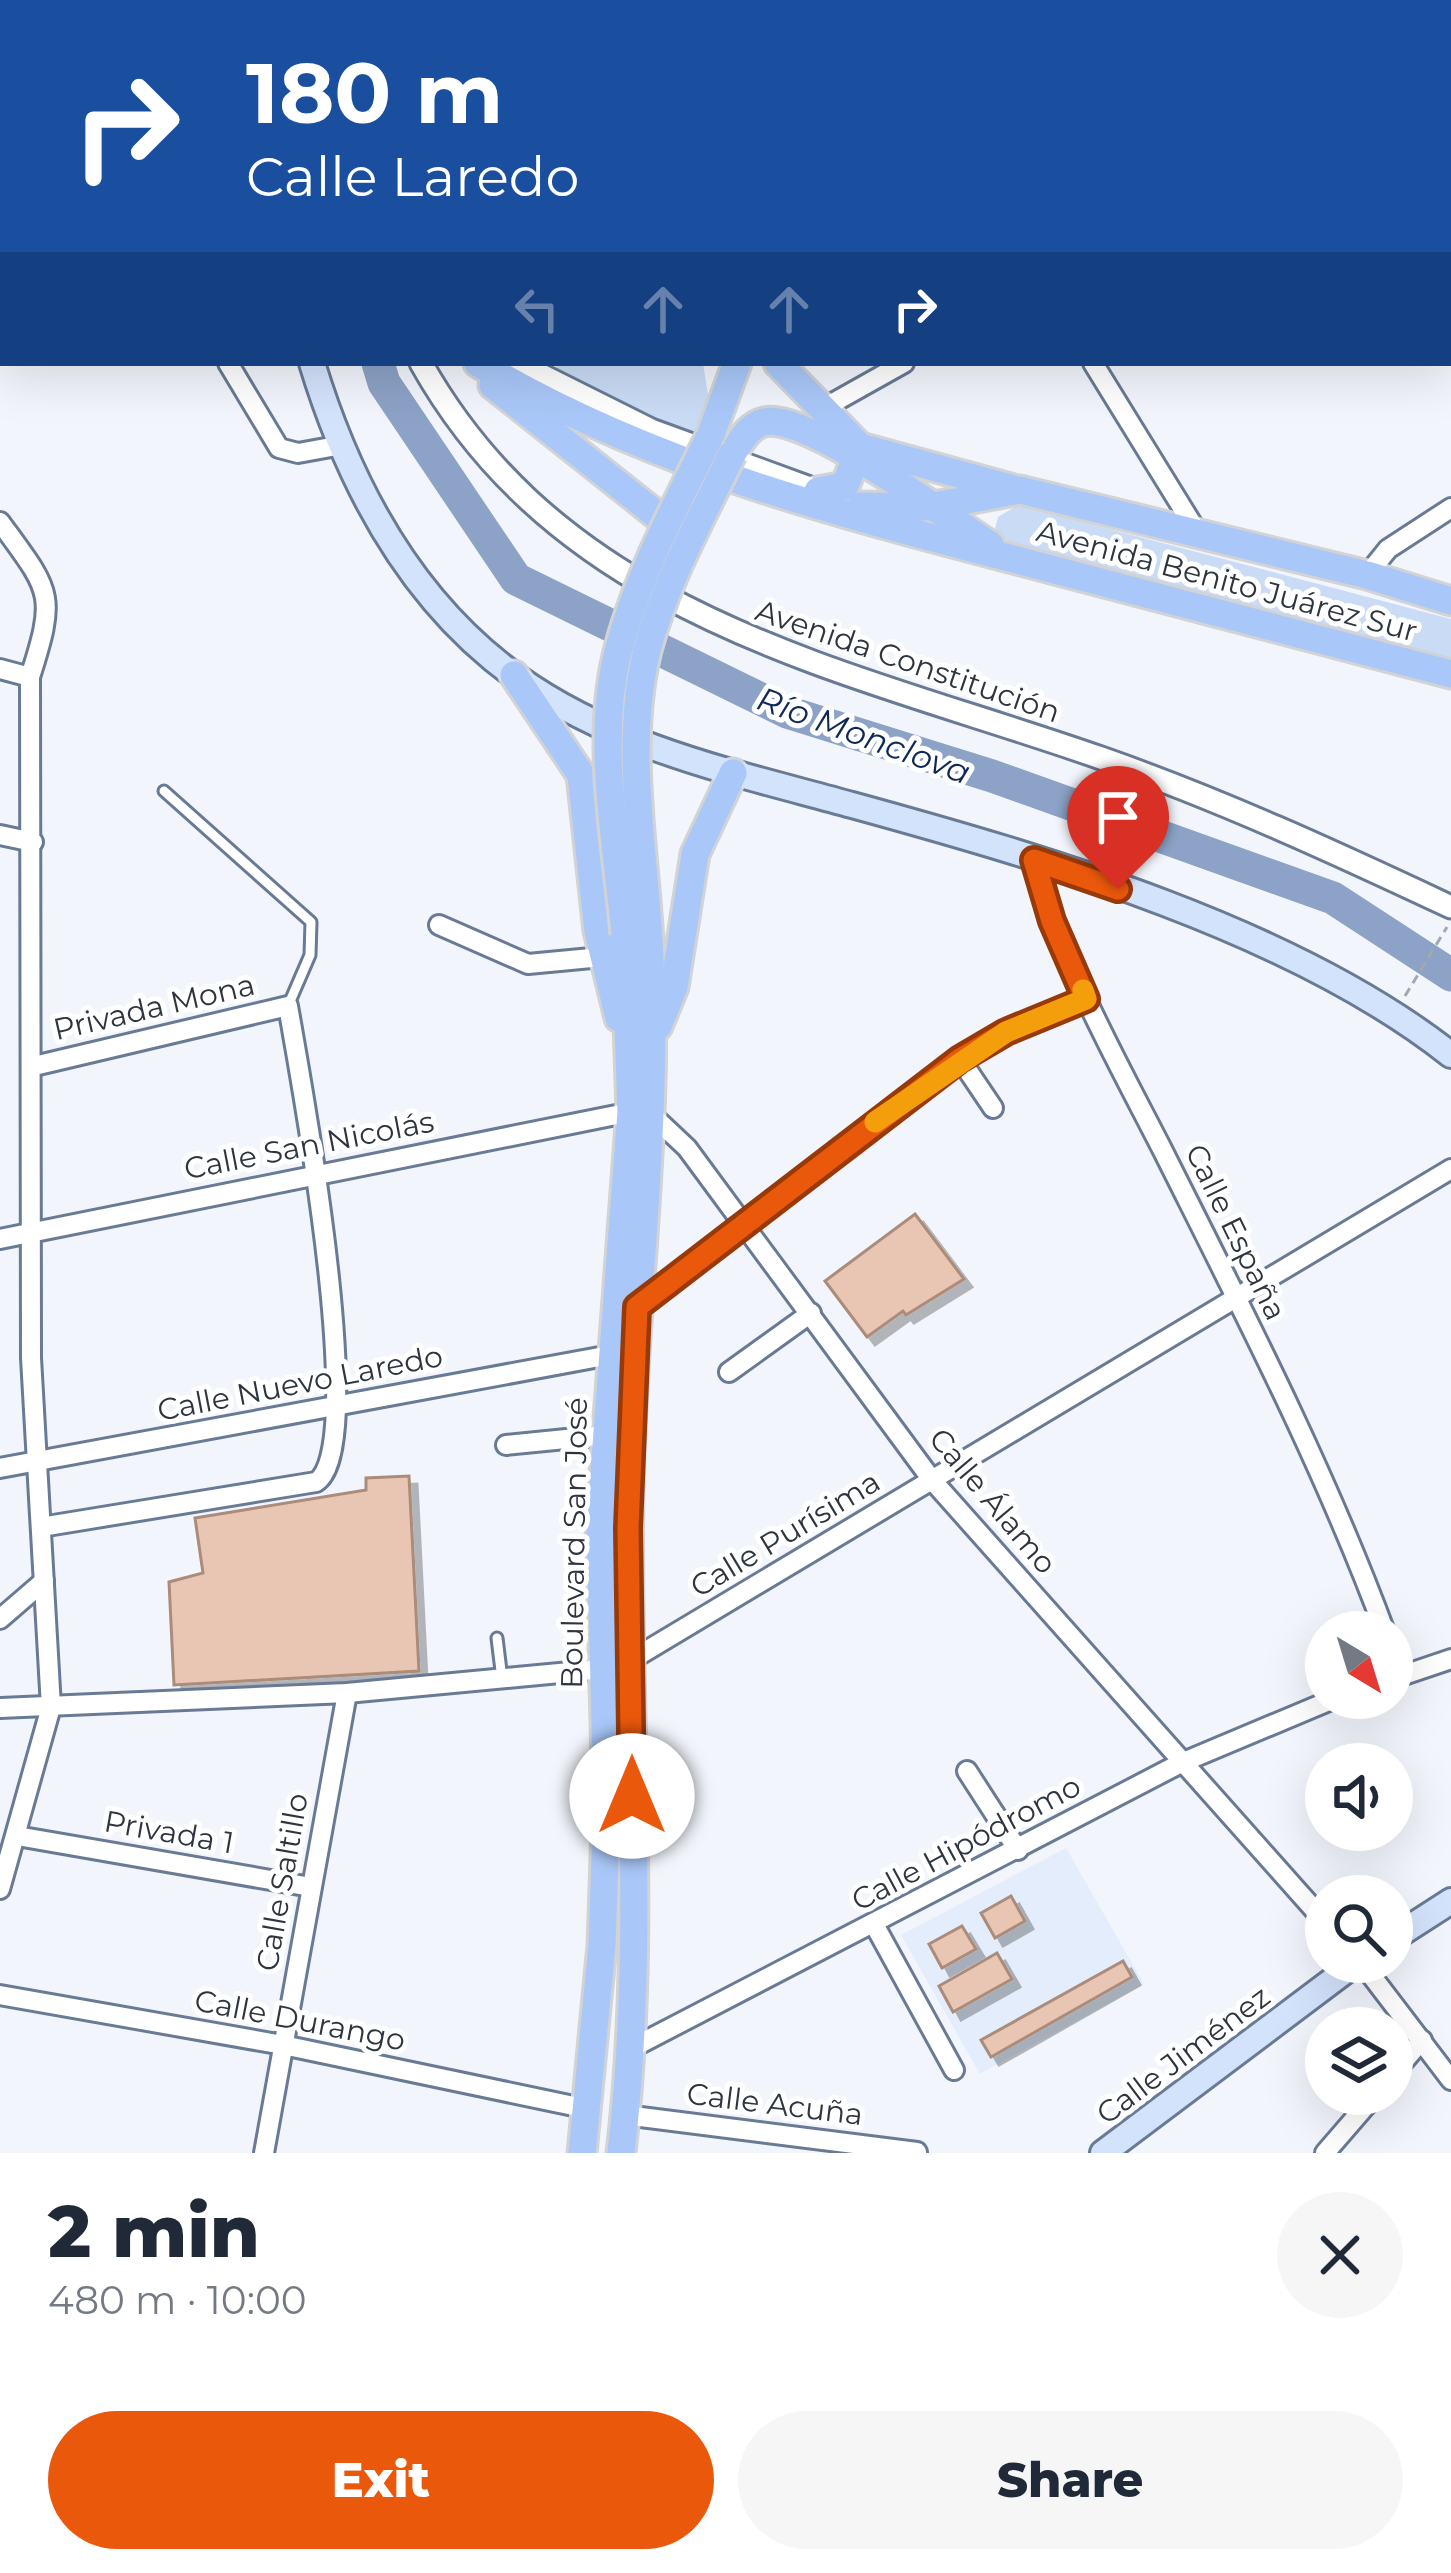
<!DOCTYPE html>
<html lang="en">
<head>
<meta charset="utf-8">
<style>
	:root { --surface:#fff; --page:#f6f6f7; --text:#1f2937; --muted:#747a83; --accent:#ea580c }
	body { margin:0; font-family:Montserrat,sans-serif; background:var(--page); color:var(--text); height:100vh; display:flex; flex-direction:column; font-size:45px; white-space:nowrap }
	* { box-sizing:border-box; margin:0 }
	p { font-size:39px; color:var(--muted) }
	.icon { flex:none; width:66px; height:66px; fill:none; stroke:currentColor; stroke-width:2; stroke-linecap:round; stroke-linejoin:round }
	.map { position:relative; height:2153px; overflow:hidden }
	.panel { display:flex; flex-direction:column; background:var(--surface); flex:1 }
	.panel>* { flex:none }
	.top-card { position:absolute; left:0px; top:0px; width:1452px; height:366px; box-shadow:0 12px 48px #0002; background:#1a4fa0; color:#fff; overflow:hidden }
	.needle { width:78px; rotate:142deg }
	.controls { position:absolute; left:1305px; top:1611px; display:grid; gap:24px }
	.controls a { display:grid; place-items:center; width:108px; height:108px; border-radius:50%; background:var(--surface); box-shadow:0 12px 48px #0002; font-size:60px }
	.pin { position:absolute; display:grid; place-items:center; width:102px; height:102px; color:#fff; margin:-123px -51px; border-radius:50% 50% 50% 0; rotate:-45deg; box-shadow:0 0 12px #0007 }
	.pin .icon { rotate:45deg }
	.me { position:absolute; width:132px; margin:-66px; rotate:0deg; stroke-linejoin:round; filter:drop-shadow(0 0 9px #0008) }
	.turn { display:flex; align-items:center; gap:42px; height:252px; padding:0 48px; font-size:54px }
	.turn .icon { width:156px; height:156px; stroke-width:2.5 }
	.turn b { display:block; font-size:84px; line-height:102px }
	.lanes { display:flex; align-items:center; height:114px; padding:0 48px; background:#0003; justify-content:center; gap:60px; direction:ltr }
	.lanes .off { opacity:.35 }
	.round { display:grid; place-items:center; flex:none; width:126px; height:126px; border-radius:63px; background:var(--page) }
	.head { display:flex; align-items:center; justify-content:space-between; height:204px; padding:0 48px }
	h1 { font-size:72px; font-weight:800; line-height:90px }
	.cta { display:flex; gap:24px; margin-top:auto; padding:24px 48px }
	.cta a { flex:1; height:138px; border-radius:72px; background:var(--accent); color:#fff; font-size:48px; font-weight:800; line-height:138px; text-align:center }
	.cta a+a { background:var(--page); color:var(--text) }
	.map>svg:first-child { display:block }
	.built { fill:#e3edfc }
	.green { fill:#cadbf6 }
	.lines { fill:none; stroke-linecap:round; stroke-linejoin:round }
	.river { stroke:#8ca2c6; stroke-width:33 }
	.building { fill:#e9c6b4; stroke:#ab8b79; stroke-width:3; filter:url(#shadow) }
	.service-casing { stroke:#697a95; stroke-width:15 }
	.minor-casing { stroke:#697a95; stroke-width:24 }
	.tertiary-casing { stroke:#697a95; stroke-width:27 }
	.secondary-casing { stroke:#697a95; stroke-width:30 }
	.primary-casing { stroke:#d1d3d5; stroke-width:33 }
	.path { stroke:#a2a8b0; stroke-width:3; stroke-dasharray:9 6; stroke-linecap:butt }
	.service { stroke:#fff; stroke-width:9 }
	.minor { stroke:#fff; stroke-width:18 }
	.tertiary { stroke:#fff; stroke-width:21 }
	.secondary { stroke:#d4e3fc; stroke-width:24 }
	.primary { stroke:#a9c7f8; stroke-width:27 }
	.primary-bridge-casing { stroke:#d1d3d5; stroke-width:33; stroke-linecap:butt }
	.primary-bridge { stroke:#a9c7f8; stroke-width:27 }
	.route-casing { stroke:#983908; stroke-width:30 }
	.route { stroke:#ea580c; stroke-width:21 }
	.slow { stroke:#f59e0b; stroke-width:21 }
	.labels { text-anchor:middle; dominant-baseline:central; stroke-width:10; stroke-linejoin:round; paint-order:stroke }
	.street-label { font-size:30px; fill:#2d3541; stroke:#fff }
	.water-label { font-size:33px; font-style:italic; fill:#0e2956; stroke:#fff }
</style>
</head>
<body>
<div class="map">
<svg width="1451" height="2153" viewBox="0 0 1451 2153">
	<defs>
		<filter id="shadow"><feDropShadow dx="8" dy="8" stdDeviation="0" flood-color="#0004"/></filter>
	</defs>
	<rect width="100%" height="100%" fill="#f2f6fc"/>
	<!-- built -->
	<polygon class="built" points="1066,1848 1144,1984 980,2074 901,1935"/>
	<!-- green -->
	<g class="green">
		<polygon points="562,363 703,363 710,407 693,436 648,420 551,371"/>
		<polygon points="1018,505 1451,619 1451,665 1004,544 995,529 998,517"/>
	</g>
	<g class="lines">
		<!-- river -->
		<g class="river">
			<polyline points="247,0 249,3"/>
			<polyline points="378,363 384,383 516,579 787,712 992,776 1333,898 1451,975"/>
		</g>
	</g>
	<!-- building -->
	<g class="building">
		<polygon points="915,1214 964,1279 906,1315 903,1311 867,1337 825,1281"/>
		<polygon points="409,1476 419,1671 174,1685 169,1582 203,1573 195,1518 366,1490 366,1478"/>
		<polygon points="1011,1896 1025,1921 995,1938 981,1913"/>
		<polygon points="962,1926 976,1949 942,1968 929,1944"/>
		<polygon points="997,1953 1012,1979 953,2012 939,1986"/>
		<polygon points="1123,1961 1132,1977 991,2057 981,2040"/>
	</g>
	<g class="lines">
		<defs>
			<g id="service">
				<polyline points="164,791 311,922 310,955 288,1006"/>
				<polyline points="497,1638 502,1679"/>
			</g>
			<g id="minor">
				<polyline points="1117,0 1119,3"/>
				<polyline points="534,3 535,0"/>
				<polyline points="0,151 3,151"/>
				<polyline points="0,236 3,234"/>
				<polyline points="1449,296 1451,297"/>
				<polyline points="228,363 279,448 298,453 342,445"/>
				<polyline points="1093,363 1199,535"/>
				<polyline points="822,409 904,363"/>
				<path d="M0,522c51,70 57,71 30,155l1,681 20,349 -51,182"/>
				<polyline points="1367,575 1388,549 1451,508"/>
				<polyline points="0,669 30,677"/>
				<polyline points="0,835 33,842"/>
				<path d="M1035,860c26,103 80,197 128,291 79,158 161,316 222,481"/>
				<polyline points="439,925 528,964 602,957"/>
				<polyline points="960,1059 993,1108"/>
				<path d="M34,1066l254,-60c12,69 82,443 28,476l-275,45"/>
				<polyline points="0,1239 631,1112 654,1117 687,1148 932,1480 1326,1923"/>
				<polyline points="632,1308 660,1292 960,1059 1006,1032 1086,999"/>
				<polyline points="729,1372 811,1313"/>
				<polyline points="506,1445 606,1435"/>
				<polyline points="0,1468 621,1353"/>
				<polyline points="0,1619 44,1581"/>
				<polyline points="1392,1652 1401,1676"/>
				<polyline points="1392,1679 1451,1659"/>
				<polyline points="0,1708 347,1693 602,1669 631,1660 1451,1169"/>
				<polyline points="967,1771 1018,1850"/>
				<polyline points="17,1836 311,1887"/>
				<polyline points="875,1926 954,2070"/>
				<polyline points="1361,1962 1451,2080"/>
				<polyline points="0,1995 283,2045 588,2109"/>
				<polyline points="628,2050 1181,1763 1336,1698"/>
				<polyline points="1392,2075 1422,2040"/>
				<polyline points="625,2115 917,2152"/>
				<polyline points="264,2153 347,1693"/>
				<polyline points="1325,2153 1376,2094"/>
			</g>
			<g id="tertiary">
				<polyline points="298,0 299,3"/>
				<polyline points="345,0 346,3"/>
				<polyline points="463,0 464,3"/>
				<polyline points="896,0 897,3"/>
				<polyline points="1240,3 1245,0"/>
				<path d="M421,363c144,257 426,306 680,395 120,42 235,95 350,149"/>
				<polyline points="517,363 651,430 818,491"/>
			</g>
			<g id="secondary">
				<polyline points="175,0 176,3"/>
				<path d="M312,363c37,122 98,237 203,313 99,72 221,97 337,129 193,53 441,125 599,250"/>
				<polyline points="1392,1939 1451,1901"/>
				<polyline points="1103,2153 1357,1962"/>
			</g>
			<g id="primary">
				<path d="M478,363c167,100 352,148 539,197 145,38 289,76 434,114"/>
				<polyline points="778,363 860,447 845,486 818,491"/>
				<polyline points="493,385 668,524"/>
				<polyline points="711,434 737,363"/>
				<polyline points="860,447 1010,488"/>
				<path d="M732,454c9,-13 16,-28 32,-32 41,-11 185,97 226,123"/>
				<polyline points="861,506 929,507 1020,490 1367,575 1451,601"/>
				<polyline points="514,675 581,775 598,931 619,1018"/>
				<polyline points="658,1026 674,987 695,854 733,773"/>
				<polyline points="582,2153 602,1945 607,1800 600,1526 631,1112 625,934"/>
				<path d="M621,2153c26,-220 4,-442 8,-663 3,-189 33,-374 19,-563"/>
			</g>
		</defs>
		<!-- service casing -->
		<use href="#service" class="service-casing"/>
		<!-- minor casing -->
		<use href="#minor" class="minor-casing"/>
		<!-- tertiary casing -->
		<use href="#tertiary" class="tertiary-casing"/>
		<!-- secondary casing -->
		<use href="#secondary" class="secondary-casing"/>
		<!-- primary casing -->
		<use href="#primary" class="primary-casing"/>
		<!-- path -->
		<polyline class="path" points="1405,996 1447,927"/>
		<!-- service -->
		<use href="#service" class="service"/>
		<!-- minor -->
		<use href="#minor" class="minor"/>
		<!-- tertiary -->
		<use href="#tertiary" class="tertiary"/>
		<!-- secondary -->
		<use href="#secondary" class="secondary"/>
		<!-- primary -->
		<use href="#primary" class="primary"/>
		<defs>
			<g id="primary-bridge">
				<path d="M648,927c-6,-89 -23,-189 -1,-277 18,-68 55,-133 85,-196"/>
				<path d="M625,934c-8,-89 -29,-190 -8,-278 19,-78 59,-150 94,-222"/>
			</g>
		</defs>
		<!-- primary-bridge casing -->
		<use href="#primary-bridge" class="primary-bridge-casing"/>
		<!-- primary-bridge -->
		<use href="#primary-bridge" class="primary-bridge"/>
	</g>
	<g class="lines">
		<defs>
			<polyline id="route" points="632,1796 628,1528 637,1307 960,1059 1006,1032 1086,999 1052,921 1034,860 1118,889"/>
		</defs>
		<!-- route casing -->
		<use href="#route" class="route-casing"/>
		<!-- route -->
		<use href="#route" class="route"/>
		<!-- slow -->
		<polyline class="slow" points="875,1122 1006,1032 1086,999 1083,990"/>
	</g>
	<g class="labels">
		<!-- street labels -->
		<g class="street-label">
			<text transform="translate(1227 581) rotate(15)">Avenida Benito Juárez Sur</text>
			<text transform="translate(908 661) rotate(19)">Avenida Constitución</text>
			<text transform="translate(154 1007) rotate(-13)">Privada Mona</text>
			<text transform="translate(309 1145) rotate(-11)">Calle San Nicolás</text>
			<text transform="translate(1236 1232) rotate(64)">Calle España</text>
			<text transform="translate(300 1383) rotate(-11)">Calle Nuevo Laredo</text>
			<text transform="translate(993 1501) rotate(50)">Calle Álamo</text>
			<text transform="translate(785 1534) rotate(-31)">Calle Purísima</text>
			<text transform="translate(574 1543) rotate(-89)">Boulevard San José</text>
			<text transform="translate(169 1832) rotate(10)">Privada 1</text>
			<text transform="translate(966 1843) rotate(-28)">Calle Hipódromo</text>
			<text transform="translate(282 1882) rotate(-80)">Calle Saltillo</text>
			<text transform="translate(300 2020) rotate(11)">Calle Durango</text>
			<text transform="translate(1183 2055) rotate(-37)">Calle Jiménez</text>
			<text transform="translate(775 2104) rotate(7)">Calle Acuña</text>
		</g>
		<!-- water labels -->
		<g class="water-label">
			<text transform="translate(864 735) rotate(20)">Río Monclova</text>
		</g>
	</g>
</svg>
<div class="controls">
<a><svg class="needle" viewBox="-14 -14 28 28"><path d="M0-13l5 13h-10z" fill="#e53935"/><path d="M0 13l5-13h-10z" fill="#747a83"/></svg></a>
<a><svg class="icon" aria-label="sound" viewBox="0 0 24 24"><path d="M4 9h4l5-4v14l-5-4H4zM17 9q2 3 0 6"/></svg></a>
<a><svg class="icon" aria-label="search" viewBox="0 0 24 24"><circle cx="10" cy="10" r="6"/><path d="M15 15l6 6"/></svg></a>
<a><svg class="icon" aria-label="layers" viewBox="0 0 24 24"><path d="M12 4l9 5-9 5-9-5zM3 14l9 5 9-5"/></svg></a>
</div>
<div class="pin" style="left:1118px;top:889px;background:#d93025"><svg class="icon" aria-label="arrive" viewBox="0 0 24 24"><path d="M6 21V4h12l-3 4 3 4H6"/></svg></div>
<svg class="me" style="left:632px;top:1796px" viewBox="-20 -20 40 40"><circle r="19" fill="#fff"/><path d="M0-13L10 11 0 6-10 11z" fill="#ea580c"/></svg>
<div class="top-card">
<div class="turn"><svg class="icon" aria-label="right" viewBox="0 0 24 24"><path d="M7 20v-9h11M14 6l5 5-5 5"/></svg><div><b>180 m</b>Calle Laredo</div></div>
<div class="lanes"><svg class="icon off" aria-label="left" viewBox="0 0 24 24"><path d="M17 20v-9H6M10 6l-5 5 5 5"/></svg><svg class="icon off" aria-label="ahead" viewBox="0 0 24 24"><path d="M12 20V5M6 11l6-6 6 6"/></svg><svg class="icon off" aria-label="ahead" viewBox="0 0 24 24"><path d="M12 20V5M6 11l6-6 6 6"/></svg><svg class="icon" aria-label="right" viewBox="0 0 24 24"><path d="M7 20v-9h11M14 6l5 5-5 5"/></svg></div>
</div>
</div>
<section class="panel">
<div class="head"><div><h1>2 min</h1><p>480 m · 10:00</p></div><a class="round"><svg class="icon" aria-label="close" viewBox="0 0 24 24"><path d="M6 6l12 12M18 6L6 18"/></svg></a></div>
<div class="cta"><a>Exit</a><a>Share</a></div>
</section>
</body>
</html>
